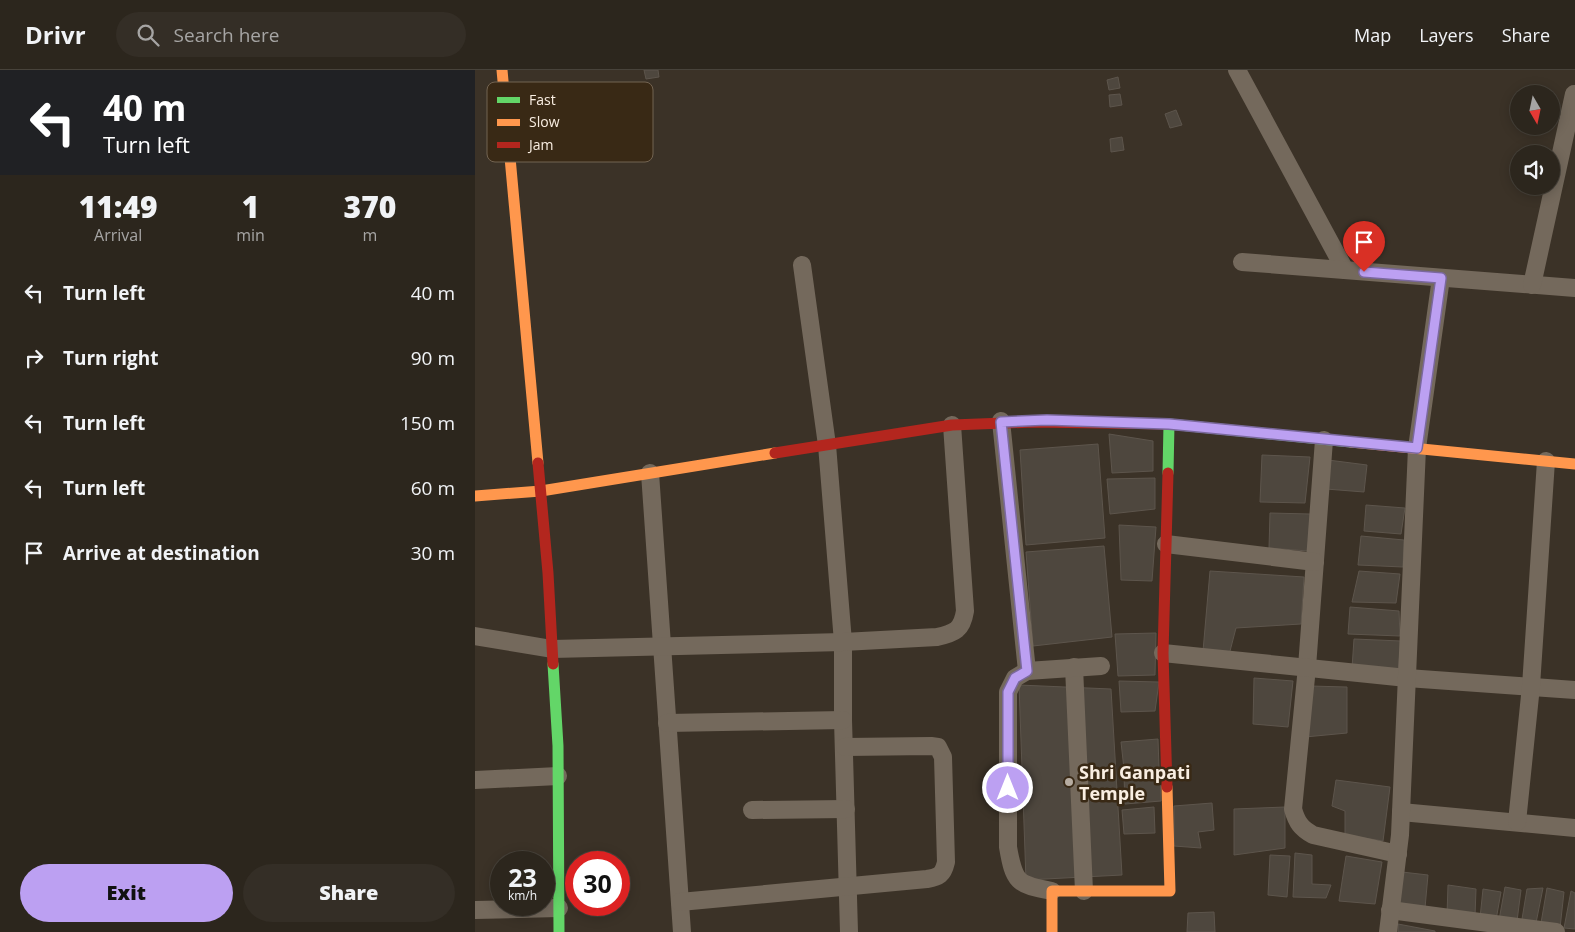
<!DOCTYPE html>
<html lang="en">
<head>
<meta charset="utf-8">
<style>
	:root { --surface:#2c261d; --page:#342e26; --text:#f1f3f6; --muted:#a6a5a4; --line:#48433b; --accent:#bca0f2 }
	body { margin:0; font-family:"Open Sans",sans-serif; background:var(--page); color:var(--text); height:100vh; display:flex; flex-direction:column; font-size:19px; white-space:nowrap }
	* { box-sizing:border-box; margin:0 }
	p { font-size:16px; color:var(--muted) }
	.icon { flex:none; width:28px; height:28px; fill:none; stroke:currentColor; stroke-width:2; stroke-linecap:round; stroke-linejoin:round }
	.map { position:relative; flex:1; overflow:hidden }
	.panel { display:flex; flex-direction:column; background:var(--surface); width:475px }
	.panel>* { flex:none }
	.guide { background:#202124; color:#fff; overflow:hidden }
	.needle { width:32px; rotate:171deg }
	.fabs { position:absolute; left:1035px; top:15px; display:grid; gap:10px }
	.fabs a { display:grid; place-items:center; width:50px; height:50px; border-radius:50%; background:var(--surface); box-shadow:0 2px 12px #0003,0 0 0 1px var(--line); font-size:25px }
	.speed { position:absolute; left:15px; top:781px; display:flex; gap:10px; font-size:25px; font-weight:700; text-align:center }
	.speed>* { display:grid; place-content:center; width:65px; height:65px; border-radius:50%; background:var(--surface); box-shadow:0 2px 12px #0003,0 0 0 1px var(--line); line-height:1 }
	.speed small { font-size:12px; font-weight:400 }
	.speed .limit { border:8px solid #d22; background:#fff; color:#111 }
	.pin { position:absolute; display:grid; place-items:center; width:42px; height:42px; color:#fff; margin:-51px -21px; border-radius:50% 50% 50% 0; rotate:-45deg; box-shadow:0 0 5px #0007 }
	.pin .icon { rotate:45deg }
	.me { position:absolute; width:55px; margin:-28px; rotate:0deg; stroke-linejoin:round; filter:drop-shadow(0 0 4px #0008) }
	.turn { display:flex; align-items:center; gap:18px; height:105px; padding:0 20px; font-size:22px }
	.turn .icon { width:65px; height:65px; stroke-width:2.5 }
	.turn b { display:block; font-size:35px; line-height:42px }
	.eta { display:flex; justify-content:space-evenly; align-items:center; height:85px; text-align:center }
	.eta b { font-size:30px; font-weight:800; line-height:35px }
	.primary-button { display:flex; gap:10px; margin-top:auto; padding:10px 20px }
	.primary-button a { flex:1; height:58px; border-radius:30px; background:var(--accent); color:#111; font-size:20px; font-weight:800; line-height:58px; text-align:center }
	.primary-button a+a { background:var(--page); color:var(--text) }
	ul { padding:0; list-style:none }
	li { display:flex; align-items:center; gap:15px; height:65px; padding:0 20px }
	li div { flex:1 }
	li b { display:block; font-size:19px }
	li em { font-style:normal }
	header { display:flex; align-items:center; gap:30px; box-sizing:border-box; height:70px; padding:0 25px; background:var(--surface); border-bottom:1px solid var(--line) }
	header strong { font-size:24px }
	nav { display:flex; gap:28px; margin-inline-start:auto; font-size:18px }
	.search { width:350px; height:45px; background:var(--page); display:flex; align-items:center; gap:12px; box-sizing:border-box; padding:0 18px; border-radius:28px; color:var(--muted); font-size:19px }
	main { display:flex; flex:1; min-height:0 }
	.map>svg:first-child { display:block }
	.building { fill:#4e473e; stroke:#5d554c }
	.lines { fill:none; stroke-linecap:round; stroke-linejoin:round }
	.street { stroke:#74695c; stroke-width:18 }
	.fast { stroke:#63d668; stroke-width:11 }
	.slow { stroke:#ff974d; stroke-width:11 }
	.jam { stroke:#b3261e; stroke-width:11 }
	.route-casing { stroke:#7a689d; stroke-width:12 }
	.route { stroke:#bca0f2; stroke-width:9 }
	.poi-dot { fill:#b6aca1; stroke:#392915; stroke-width:2 }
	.labels { text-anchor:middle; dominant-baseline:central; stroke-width:5; stroke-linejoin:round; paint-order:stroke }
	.poi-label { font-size:18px; font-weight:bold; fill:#f9eee2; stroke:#392915; text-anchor:start }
	.key { fill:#392915; stroke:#736452; stroke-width:1 }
	.key-label { font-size:14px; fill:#f9eee2 }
</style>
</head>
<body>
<header>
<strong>Drivr</strong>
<div class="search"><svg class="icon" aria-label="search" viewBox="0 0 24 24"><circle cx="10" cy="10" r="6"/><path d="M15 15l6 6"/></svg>Search here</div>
<nav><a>Map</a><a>Layers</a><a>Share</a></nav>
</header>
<main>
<section class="panel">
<div class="guide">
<div class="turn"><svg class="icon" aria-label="left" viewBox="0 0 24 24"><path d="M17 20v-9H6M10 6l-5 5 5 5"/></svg><div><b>40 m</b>Turn left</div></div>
</div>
<div class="eta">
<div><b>11:49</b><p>Arrival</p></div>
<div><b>1</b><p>min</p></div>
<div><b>370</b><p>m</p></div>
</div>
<ul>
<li><svg class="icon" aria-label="left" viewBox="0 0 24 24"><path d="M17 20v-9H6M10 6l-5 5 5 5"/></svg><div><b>Turn left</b></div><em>40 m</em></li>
<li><svg class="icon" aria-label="right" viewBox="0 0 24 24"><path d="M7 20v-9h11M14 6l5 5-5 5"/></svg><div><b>Turn right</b></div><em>90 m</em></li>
<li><svg class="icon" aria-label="left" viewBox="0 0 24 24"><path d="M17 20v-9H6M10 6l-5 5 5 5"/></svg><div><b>Turn left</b></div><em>150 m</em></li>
<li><svg class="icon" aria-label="left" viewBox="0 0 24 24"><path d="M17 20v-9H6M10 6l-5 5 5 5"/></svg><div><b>Turn left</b></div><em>60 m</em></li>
<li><svg class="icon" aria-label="arrive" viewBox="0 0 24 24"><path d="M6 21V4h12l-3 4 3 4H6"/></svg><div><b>Arrive at destination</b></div><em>30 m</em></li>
</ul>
<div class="primary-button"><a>Exit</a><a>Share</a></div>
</section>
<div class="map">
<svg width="1100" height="862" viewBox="0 0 1100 862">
	<rect width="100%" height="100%" fill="#3b3227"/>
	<!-- building -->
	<g class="building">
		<polygon points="169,0 183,0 184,7 171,9"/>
		<polygon points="643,7 645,18 634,20 632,10"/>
		<polygon points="645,24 647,35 635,37 634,25"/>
		<polygon points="701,40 707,55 695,58 690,44"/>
		<polygon points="647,67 649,80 636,82 635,69"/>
		<polygon points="634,364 678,371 678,401 637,403"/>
		<polygon points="623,374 630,468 551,475 545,380"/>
		<polygon points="787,385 835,387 830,433 785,432"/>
		<polygon points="853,390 892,395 889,422 851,419"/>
		<polygon points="680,408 680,439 635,444 632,409"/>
		<polygon points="891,435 930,438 926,464 889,461"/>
		<polygon points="795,443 835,444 833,481 794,478"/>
		<polygon points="644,455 681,457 677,511 646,510"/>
		<polygon points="886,466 929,470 928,497 883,495"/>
		<polygon points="629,476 637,567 558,576 551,482"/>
		<polygon points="735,501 829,507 826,554 761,558 754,585 728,581"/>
		<polygon points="884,501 925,504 921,533 877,532"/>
		<polygon points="875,537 924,541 925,566 873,564"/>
		<polygon points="681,563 680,605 643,606 640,564"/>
		<polygon points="879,569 926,571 923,602 877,598"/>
		<polygon points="779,608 818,611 813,657 778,654"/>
		<polygon points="644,611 684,612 680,641 646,642"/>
		<polygon points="544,615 636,619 647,805 551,810"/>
		<polygon points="835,616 872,617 872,663 830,667"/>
		<polygon points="683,669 684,698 649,699 646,672"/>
		<polygon points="685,704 686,731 650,734 649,705"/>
		<polygon points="861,710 915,717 908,771 870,765 870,741 857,736"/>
		<polygon points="737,733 739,760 723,762 726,778 699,776 699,736"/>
		<polygon points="679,737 680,763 649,764 647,740"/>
		<polygon points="810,737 810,778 759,785 759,739"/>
		<polygon points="820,783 837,785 837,814 856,815 851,828 818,827"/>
		<polygon points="795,785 815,786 812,827 793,825"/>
		<polygon points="871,786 907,792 900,834 864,831"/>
		<polygon points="927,802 953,805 950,838 923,837"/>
		<polygon points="973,815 1001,819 1000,846 972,845"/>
		<polygon points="1030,817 1046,820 1042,851 1024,850"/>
		<polygon points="1068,818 1061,853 1046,855 1052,819"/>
		<polygon points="1072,818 1089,822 1085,858 1066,853"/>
		<polygon points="1008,819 1026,822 1021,850 1005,848"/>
		<polygon points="1096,821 1100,823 1100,859 1089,858"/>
		<polygon points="739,842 740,862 712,862 713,843"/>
		<polygon points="923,854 960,861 960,862 923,862"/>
	</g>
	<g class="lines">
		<!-- street -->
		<g class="street">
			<polyline points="762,0 870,200"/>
			<polyline points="767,192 1100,218"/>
			<polyline points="327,195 352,375 368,572 368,650 374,862"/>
			<polyline points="1057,215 1099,24"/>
			<polyline points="526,351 552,601"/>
			<path d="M849,370l-17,227 -14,142c4,14 8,19 20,26l85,19"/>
			<polyline points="175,403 207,862"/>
			<polyline points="691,474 840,492"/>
			<path d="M0,566l77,13 291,-7 94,-5c18,-4 25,-7 28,-26l-13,-186"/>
			<polyline points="688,583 932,608 1100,620"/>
			<polyline points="599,597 609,821"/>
			<polyline points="192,653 368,650"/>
			<polyline points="0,710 83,706"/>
			<polyline points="277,740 371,739"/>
			<polyline points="926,742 1100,758"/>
			<polyline points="1042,752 1056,616 1071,391"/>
			<path d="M577,821c-35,-6 -38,-9 -44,-44v-155l7,-14 12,-7 74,-5"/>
			<path d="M205,832l247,-23c12,-2 16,-4 19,-17l-3,-105 -5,-10 -7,-1 -86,1"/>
			<polyline points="0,840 84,838"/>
			<polyline points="915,840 1081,862"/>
			<polyline points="913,862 925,765 942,378 966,208"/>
		</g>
		<!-- fast -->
		<g class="fast">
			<polyline points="693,403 694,354 876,372"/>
			<polyline points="78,594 83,676 84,862"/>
		</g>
		<!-- slow -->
		<g class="slow">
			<polyline points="27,0 63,393"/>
			<polyline points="876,372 1100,394"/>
			<polyline points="0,426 66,421 300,383"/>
			<polyline points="577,862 577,821 695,821 692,717"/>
		</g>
		<!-- jam -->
		<g class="jam">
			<polyline points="300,383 477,355 558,352 694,354"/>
			<polyline points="63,393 73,503 78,594"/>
			<polyline points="692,717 688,583 693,403"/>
		</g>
	</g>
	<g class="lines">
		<defs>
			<polyline id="route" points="533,718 533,622 540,608 552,601 526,352 572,350 694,354 942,378 966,208 889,202"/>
		</defs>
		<!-- route casing -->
		<use href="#route" class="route-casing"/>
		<!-- route -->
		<use href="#route" class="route"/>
	</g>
	<!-- markers -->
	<circle class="poi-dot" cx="594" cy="712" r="5"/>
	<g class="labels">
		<!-- poi labels -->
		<g class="poi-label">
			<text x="604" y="702">Shri Ganpati<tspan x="604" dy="21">Temple</tspan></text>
		</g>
	</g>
	<!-- legend -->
	<rect x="12" y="12" width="166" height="80" rx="8" class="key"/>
	<rect x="22" y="27" width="23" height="6" fill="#63d668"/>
	<rect x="22" y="49" width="23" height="7" fill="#ff974d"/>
	<rect x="22" y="72" width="23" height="6" fill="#b3261e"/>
	<g class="key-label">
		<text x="54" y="35">Fast</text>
		<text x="54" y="57">Slow</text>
		<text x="54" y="80">Jam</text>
	</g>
</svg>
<div class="fabs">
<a><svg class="needle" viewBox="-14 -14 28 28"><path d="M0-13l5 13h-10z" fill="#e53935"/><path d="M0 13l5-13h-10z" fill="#a6a5a4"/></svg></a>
<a><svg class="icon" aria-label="sound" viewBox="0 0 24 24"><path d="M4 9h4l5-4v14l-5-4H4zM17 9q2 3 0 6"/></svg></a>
</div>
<div class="speed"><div>23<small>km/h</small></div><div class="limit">30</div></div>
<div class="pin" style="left:889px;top:202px;background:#d93025"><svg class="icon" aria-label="arrive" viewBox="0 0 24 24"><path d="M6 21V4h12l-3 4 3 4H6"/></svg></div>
<svg class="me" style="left:533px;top:718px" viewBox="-20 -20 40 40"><circle r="17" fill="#bca0f2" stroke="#fff" stroke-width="3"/><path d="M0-11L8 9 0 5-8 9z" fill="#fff"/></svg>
</div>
</main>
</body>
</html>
